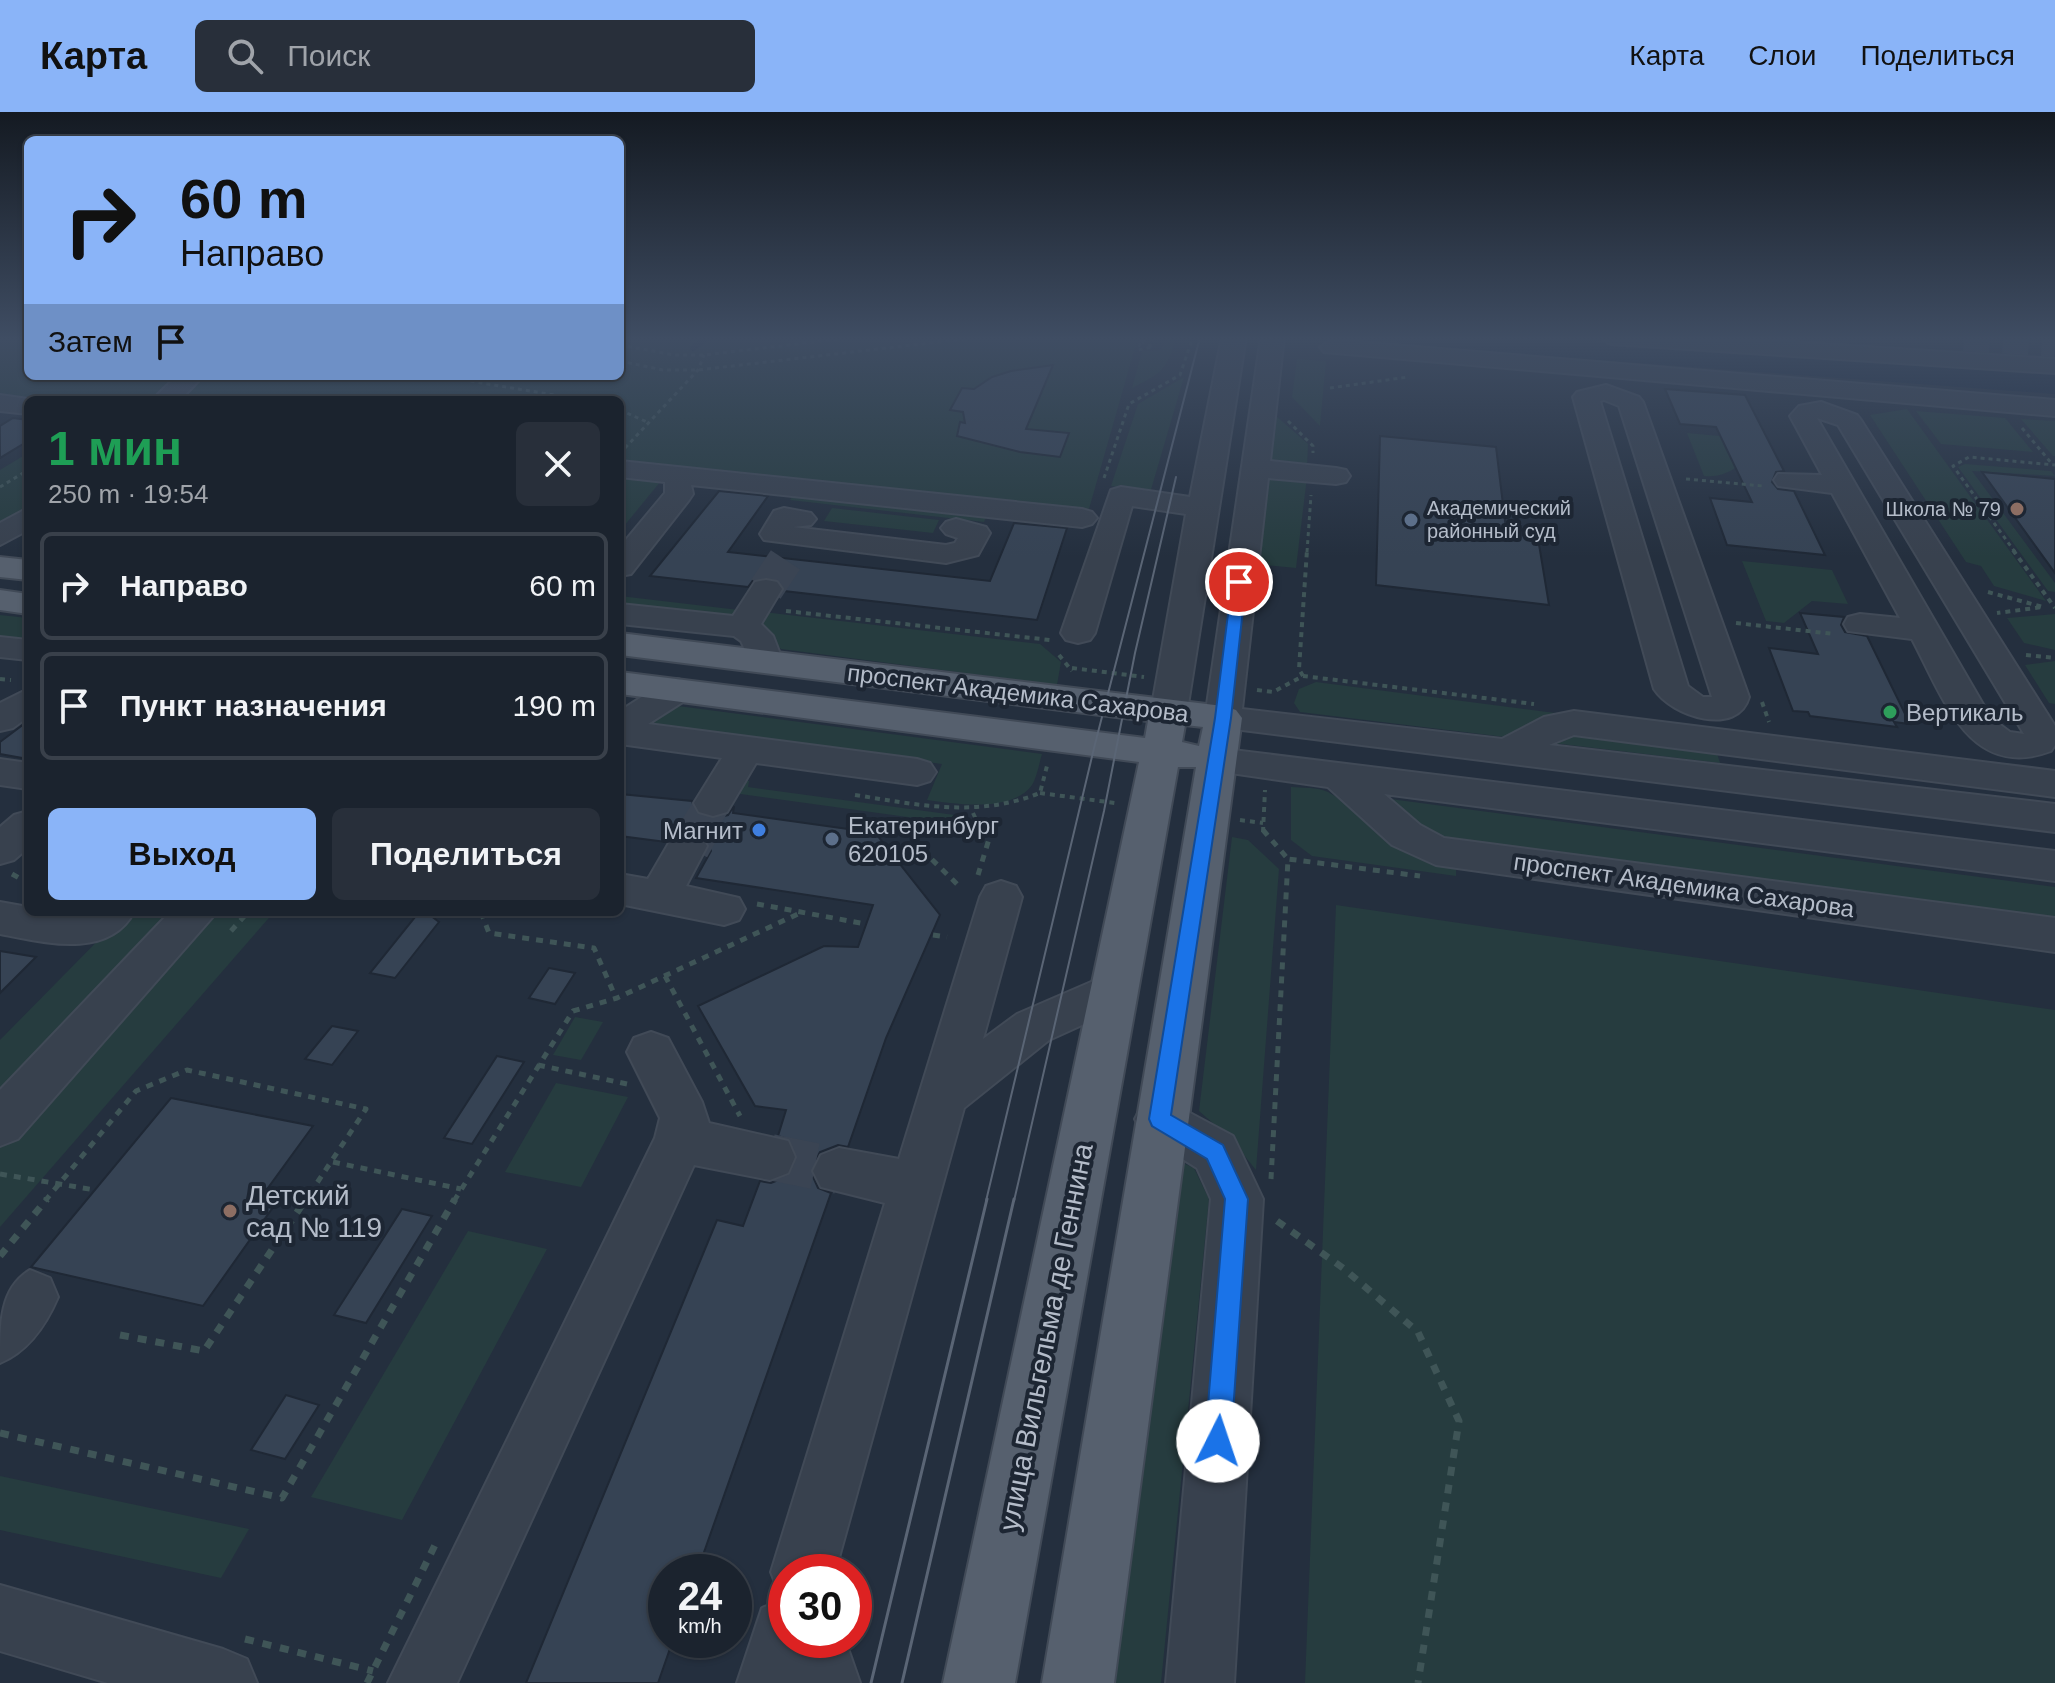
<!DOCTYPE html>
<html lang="ru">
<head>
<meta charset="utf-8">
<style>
	:root { --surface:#1b232e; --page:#282f3a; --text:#f1f3f6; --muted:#a0a4aa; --line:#39404a; --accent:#8ab4f8 }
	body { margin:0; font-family:Helvetica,sans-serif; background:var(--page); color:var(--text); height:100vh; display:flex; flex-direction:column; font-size:30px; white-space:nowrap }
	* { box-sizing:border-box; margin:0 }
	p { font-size:26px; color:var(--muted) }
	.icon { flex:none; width:44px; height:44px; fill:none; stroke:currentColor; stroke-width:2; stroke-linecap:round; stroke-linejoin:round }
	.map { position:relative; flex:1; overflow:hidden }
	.sheet { position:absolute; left:24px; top:284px; width:600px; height:520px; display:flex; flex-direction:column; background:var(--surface); border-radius:12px; box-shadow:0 2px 6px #0004,0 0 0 2px var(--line) }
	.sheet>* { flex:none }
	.guide { position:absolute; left:24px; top:24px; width:600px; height:244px; border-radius:12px; box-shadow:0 2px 6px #0004,0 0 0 2px var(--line); background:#8ab4f8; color:#111; overflow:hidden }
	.speed { position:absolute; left:648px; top:1442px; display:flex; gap:16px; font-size:40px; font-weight:700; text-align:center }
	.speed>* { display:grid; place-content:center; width:104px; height:104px; border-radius:50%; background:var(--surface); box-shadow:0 2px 6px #0004,0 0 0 2px var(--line); line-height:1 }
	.speed small { font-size:20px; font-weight:400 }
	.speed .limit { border:12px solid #d22; background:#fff; color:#111 }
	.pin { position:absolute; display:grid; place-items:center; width:68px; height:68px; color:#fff; margin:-34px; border:4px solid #fff; border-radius:50%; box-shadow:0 2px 8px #0007 }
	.me { position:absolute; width:88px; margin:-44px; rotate:4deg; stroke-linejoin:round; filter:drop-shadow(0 0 6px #0008) }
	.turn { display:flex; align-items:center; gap:28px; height:168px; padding:0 24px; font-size:36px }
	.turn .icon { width:104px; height:104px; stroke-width:2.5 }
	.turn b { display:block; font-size:56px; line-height:68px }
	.then { display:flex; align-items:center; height:76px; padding:0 24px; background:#0003; gap:16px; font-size:30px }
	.round { display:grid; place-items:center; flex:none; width:84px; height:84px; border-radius:12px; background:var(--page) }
	.summary { display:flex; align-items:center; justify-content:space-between; height:136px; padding:0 24px }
	h1 { font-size:48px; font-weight:700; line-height:60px; color:#1e9e55 }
	.cta { display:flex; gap:16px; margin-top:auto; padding:16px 24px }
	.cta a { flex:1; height:92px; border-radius:12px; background:var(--accent); color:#111; font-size:32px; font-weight:700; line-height:92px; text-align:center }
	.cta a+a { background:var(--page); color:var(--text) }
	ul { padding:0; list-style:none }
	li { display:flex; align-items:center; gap:24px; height:108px; margin:0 16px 12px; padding:0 8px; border:4px solid var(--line); border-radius:12px }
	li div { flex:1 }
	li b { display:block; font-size:30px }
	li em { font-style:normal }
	header { display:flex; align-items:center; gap:48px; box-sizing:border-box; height:112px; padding:0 40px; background:var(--accent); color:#111 }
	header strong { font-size:38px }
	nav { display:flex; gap:44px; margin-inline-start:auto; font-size:28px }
	.search { width:560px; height:72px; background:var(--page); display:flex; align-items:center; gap:20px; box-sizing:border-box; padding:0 28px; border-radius:12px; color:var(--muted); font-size:30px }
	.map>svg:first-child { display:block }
	.green { fill:#263c3f }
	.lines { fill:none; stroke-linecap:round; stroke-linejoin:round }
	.stream { stroke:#17263c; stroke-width:6 }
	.river { fill:#17263c; fill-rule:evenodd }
	.building { fill:#364354; stroke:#1f2835; stroke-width:2 }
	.minor-tunnel-far2 { stroke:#3a4453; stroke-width:26; stroke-dasharray:26 13; stroke-linecap:butt }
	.minor-tunnel-far1 { stroke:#3a4453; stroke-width:35; stroke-dasharray:35 17; stroke-linecap:butt }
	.minor-tunnel { stroke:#3a4453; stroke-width:46; stroke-dasharray:46 23; stroke-linecap:butt }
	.minor-casing { stroke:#414a57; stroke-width:4 }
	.major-casing { stroke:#414a57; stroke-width:4 }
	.path-far3 { stroke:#3f5557; stroke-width:3; stroke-dasharray:4 4; stroke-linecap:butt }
	.path-far2 { stroke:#3f5557; stroke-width:4; stroke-dasharray:5 5; stroke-linecap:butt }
	.path-far1 { stroke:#3f5557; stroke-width:5; stroke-dasharray:7 7; stroke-linecap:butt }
	.path { stroke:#3f5557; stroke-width:7; stroke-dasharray:9 9; stroke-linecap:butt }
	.minor { fill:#38414e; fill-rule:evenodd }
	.major { fill:#56606e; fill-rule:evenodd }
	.tram-far1 { stroke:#5a6575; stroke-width:2 }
	.tram { stroke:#5a6575; stroke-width:3 }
	.route { fill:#1a73e8; stroke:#114b97; stroke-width:2 }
	.education-dot { fill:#8d6e63; stroke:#1d2633; stroke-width:3 }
	.service-dot { fill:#5c6f8a; stroke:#1d2633; stroke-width:3 }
	.leisure-dot { fill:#2e9e5b; stroke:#1d2633; stroke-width:3 }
	.shop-dot { fill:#3f7fe0; stroke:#1d2633; stroke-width:3 }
	.labels { text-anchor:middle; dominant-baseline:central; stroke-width:8; stroke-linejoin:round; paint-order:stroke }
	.far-poi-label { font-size:20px; fill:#b4bcc9; stroke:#1d2633; text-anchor:start }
	.street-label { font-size:24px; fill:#b4bcc9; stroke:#1d2633 }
	.poi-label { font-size:24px; fill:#b4bcc9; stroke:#1d2633; text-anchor:start }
	.near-poi-label { font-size:28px; fill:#b4bcc9; stroke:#1d2633; text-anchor:start }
	.near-street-label { font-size:28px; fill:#b4bcc9; stroke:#1d2633 }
</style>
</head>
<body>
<header>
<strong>Карта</strong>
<div class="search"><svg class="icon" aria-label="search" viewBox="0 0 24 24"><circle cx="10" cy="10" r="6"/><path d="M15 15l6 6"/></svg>Поиск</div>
<nav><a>Карта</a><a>Слои</a><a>Поделиться</a></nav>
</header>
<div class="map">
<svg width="2055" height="1571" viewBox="0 0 2055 1571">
	<rect width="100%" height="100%" fill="#242f3e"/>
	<!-- green -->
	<g class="green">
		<polygon points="0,225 28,225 28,264 620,264 620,225 1138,225 1089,397 620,348 620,288 36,288 0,284"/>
		<path d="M1166,225h10c-9,33 -14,36 -44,51l10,-37 19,-1z"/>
		<polygon points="1345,227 1623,250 1625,257 1342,234"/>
		<polygon points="1297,247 1326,249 1320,314 1292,285"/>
		<polygon points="1184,265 1150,381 1111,374 1138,292"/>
		<polygon points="1907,297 2046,489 1994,474 1981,454 1966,450 1870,303"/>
		<polygon points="1916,299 2005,306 2033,340 1941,332"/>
		<polygon points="1275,303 1308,332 1307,356 1278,354 1267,348"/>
		<polygon points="2021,307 2055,309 2055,344 2053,344"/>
		<path d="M1687,321l76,7c-16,19 -32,39 -59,36z"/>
		<polygon points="28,341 28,397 0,420 0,358"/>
		<polygon points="1965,352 2051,359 2055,364 1972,359 2055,471 2055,480 2048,479 1958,355"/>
		<polygon points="620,360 665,364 620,419"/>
		<polygon points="1307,365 1296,456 1254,452 1264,366"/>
		<polygon points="797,377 990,397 984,410 790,388"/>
		<polygon points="832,396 939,408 933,421 824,409"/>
		<polygon points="1742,449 1832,458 1848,492 1812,489 1784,511 1766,509"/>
		<polygon points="620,484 739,498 732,509 620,497"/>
		<polygon points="763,500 1040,532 1061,550 1057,573 781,537 753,515"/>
		<polygon points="2055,502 2055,538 2024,531 2007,506"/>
		<polygon points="0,503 28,506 28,531 0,528"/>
		<polygon points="2055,549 2055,592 2049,591 2025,553"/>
		<polygon points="1316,570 1571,603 1505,625 1300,600 1294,591 1299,577"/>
		<path d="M678,594l364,48c-3,10 -5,23 -10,31 -20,28 -76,19 -105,15l15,-36 -284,-38 -5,-5 10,-12z"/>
		<polygon points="1568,622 1715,635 1720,651 1553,631"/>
		<polygon points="735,668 749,669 748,675 962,704 951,711 726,680"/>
		<path d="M1291,675c11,1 27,0 37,5 50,28 65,66 128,76v8l-144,-20 -21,-16z"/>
		<polygon points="1383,686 2055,775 2055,810 1448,728 1429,721"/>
		<polygon points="1232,725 1248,728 1279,757 1256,1058 1230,1026 1199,999"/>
		<polygon points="1336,793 2055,898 2055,1571 1305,1571"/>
		<polygon points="126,800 274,800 0,1115 0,928"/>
		<polygon points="575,905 603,910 581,948 553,943"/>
		<polygon points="556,971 628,985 581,1075 505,1060"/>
		<polygon points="1174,1047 1194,1056 1209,1087 1161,1571 1112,1571"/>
		<polygon points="468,1119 547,1137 402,1408 311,1385"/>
		<polygon points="0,1364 249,1417 221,1466 0,1418"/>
	</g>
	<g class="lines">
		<!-- stream -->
		<polyline class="stream" points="693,236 708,225"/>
		<!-- river -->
		<polygon class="river" points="1393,225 1528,225 2055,262 2055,282 1408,234 1397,231"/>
	</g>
	<!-- building -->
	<g class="building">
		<polygon points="1053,253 1026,317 1069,321 1060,345 1020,340 957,324 960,310 965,311 963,300 950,298 962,276 974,277 992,265 1011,259"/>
		<polygon points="1665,277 1745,283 1784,359 1776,360 1772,370 1778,377 1794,379 1825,443 1727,433 1710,386 1752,390 1716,315 1680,312"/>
		<polygon points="13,306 28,308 28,329 0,346 0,314"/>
		<polygon points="1380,324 1496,335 1506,417 1537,420 1549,493 1376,473"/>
		<polygon points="1982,360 2055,367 2055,461"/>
		<polygon points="719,379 768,384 728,440 990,469 1014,411 1067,416 1037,508 784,479 779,468 767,465 754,467 748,475 650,464"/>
		<polygon points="1800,501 1844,505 1841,513 1845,520 1867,524 1910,612 1894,610 1897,615 1810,604 1808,600 1793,599 1769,536 1818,542"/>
		<polygon points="28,609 28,647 0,642 0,630"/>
		<polygon points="620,682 692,689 696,701 712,707 728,703 734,694 733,701 855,718 869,713 940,803 886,926 848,1035 838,1033 820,1040 810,1058 818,1076 831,1081 697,1460 666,1460 666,1528 673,1528 658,1571 526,1571 717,1108 743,1114 760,1069 771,1071 789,1064 798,1046 791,1028 778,1024 786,998 755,994 698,894 824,834 858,835 873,793 696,766 711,739 704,722 686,717 672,721 666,730 620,724"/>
		<polygon points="419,800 426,800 439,810 395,866 370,861"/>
		<polygon points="0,839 36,845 0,881"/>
		<polygon points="549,856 575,861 555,892 529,886"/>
		<polygon points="332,914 358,919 332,953 305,947"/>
		<polygon points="497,944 524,950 472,1032 444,1026"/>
		<polygon points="171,986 313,1014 260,1087 276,1091 203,1194 31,1155"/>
		<polygon points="402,1097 432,1104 366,1211 334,1203"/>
		<polygon points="286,1283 319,1293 285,1347 251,1338"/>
	</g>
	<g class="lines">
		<!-- minor-tunnel-far2 -->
		<polyline class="minor-tunnel-far2" points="1964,226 2055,232"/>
		<!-- minor-tunnel-far1 -->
		<g class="minor-tunnel-far1">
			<polyline points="766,477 786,447"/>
			<polyline points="695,720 713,691"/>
		</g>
		<!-- minor-tunnel -->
		<g class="minor-tunnel">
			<polyline points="687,734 696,718"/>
			<polyline points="770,1045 839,1059"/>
		</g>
		<defs>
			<g id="minor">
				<polygon points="1222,225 1246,225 1187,599 1182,607 1169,610 1156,607 1151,599 1186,402 1132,394 1095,521 1090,528 1078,531 1066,528 1061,521 1111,378 1121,375 1190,385"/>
				<polygon points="1261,225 1284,225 1270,349 1336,356 1346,358 1350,364 1346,370 1336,372 1268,366 1242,597 1502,627 1544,605 1574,599 2055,659 2055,685 1574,623 1549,633 2055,692 2055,720 1210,614 1205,606"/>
				<polygon points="1599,225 1713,225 2055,247 2055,261 1611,232"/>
				<polygon points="1332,228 2055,288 2055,304 1324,240 1320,235"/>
				<polygon points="177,264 203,264 180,288 152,288"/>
				<path d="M1606,273l33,12 4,5 106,295c-11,40 -77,20 -95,-8l-81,-292 4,-5zM1604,288l15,6 93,291h-9l-15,-11 -88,-285z"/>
				<polygon points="0,283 35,288 28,288 28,302 0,299"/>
				<path d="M1821,290l36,13 4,5 194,306v19l-4,6c-82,31 -109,-56 -139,-112l-64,-8 -4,-7 4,-7 12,-3 40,4 -68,-125 -54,-7 -4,-6 4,-6 44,1 -32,-59 9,-10zM1817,306l21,7 186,309 -14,-2 -19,-14z"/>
				<polygon points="620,349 1082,397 1092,400 1097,406 1092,412 1082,415 691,373 693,382 689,388 631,462 620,464 620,435 665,381 665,370 620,365"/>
				<polygon points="28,396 28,418 0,433 0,411"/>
				<polygon points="784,396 811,401 816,407 811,413 793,415 946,433 955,431 958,426 946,422 941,416 946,410 956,407 986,415 990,421 978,443 946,451 764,428 760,422 774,399"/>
				<polygon points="766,468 777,470 782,477 761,512 773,524 783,550 778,557 766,560 754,557 741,529 734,524 620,512 620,492 733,504 755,470"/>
				<polygon points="0,525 28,528 28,548 0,545"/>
				<polygon points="677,567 689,570 695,578 689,586 648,612 917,647 930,651 936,660 930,669 917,673 756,651 727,700 713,704 699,700 694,691 722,646 620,632 620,599 665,570"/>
				<polygon points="28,577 28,605 13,616 0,619 0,591"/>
				<polygon points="1216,636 2055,739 2055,769 1384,682 1420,713 1444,726 2055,806 2055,840 1436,753 1392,733 1328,675 1203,657 1197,648 1203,639"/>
				<polygon points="0,647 28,651 28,677 0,673"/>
				<polygon points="28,699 28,736 14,748 0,752 0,715 14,703"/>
				<polygon points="687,720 701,724 707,734 686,774 739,786 745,797 739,808 724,813 620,792 620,762 648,767 673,724"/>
				<polygon points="1001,769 1016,774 1022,785 983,927 1017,902 1112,861 1128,866 1135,879 1128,892 1049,928 964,996 835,1460 786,1460 786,1485 780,1483 771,1460 885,1091 821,1075 813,1059 821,1043 839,1036 899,1047 980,785 986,774"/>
				<path d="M0,790l28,5v5h106c-26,48 -91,30 -134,22z"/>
				<polygon points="170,800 217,800 18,1027 0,1034 0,978"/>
				<polygon points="651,920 668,926 702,990 709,1011 788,1029 795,1045 788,1061 770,1068 694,1053 457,1571 388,1571 655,1026 660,1006 627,940 634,926"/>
				<polygon points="1160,985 1233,1024 1263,1087 1234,1571 1166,1571 1211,1087 1197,1056 1143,1022 1135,1007 1143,992"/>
				<path d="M30,1158l20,8 8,19c-12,28 -29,54 -58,66 0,-41 0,-75 30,-93z"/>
				<polygon points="0,1473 223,1537 247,1547 257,1571 108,1571 0,1539"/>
				<polygon points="786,1487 786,1528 845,1528 860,1571 737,1571 762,1496"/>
			</g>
			<g id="major">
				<polygon points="0,445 28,448 28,468 0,465"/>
				<polygon points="0,478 28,482 28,502 0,498"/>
				<path d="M620,521l603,73 13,4 6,8 -128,965h-72l154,-916h-18l-163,916h-72l196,-921 -519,-68v-22l525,66 3,-17 -528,-66zM1185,613l18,2 -4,19 -17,-4z"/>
			</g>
		</defs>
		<!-- minor casing -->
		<use href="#minor" class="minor-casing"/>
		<!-- major casing -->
		<use href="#major" class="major-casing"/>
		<!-- path-far3 -->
		<g class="path-far3">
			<polyline points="2003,225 2014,225"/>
			<polygon points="1141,229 1153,235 1138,238"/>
			<polyline points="1141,229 1143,225"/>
			<polyline points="1141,229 1157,226 1153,225"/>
			<polyline points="620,233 674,243 704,243 856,225"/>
			<polyline points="620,249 663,258 698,258 981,225"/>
			<polyline points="439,264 585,288"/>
			<polyline points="1330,276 1408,265"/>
			<polyline points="620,298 647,310"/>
			<polyline points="1288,309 1313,334 1313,341"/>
			<polyline points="2022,316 2052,352"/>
			<polyline points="625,336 698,258 704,243"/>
			<polyline points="1104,366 1129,292 1180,263 1193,225"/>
			<polyline points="1686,367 1763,374"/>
			<polyline points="0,375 28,358"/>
			<polyline points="1307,440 1311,383"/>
			<polyline points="2015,440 1953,354 1969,345 2055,353"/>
		</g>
		<!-- path-far2 -->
		<g class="path-far2">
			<polyline points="2013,438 2055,496"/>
			<polyline points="1988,480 2043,495 1997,501"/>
			<polyline points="786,499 1050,528"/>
			<polyline points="1736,511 1834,522"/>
			<polyline points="1059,543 1072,559"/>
			<polyline points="2026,543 2055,546"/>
			<polyline points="1072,556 1144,565"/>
			<polyline points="1303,564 1299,557 1307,438"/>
			<polyline points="0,567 11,568"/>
			<polyline points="1257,578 1273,580 1303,564 1534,592"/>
			<polyline points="1762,590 1769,610"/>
			<polyline points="1040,681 1115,691"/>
			<path d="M855,683c64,10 122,23 185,-2l8,-31"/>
			<polyline points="973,701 982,720"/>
			<polyline points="891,708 904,720"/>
			<polyline points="1240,708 1263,711"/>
			<polyline points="1263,720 1265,678"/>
		</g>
		<!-- path-far1 -->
		<g class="path-far1">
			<polyline points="902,718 961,776"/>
			<polyline points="1263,718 1288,747"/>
			<polyline points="12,762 28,771"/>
			<polyline points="978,763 989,727 980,718"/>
			<polyline points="757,792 866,812"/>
			<polyline points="481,800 489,821 594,836 616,886"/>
			<polyline points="231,819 248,800"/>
			<polyline points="933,823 947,825"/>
			<polyline points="665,864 740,1004"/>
			<polyline points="538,953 627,972"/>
			<polyline points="333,1050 461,1077"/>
			<polyline points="0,1062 95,1078"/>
			<polyline points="1271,1067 1288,747 1420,764"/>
			<polyline points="45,1089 136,979 187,958 366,997 305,1089"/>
			<polyline points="454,1089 573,899 617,886 800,801"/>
		</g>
		<!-- path -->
		<g class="path">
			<polyline points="1277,1109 1343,1156 1418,1220 1459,1309 1418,1571"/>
			<polyline points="0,1144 47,1087"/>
			<polyline points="120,1223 204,1239 306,1087"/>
			<polyline points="0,1321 282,1386 455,1087"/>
			<polyline points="245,1527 373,1559"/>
			<polyline points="367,1571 436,1431"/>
		</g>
		<!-- minor -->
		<use href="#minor" class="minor"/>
		<!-- major -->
		<use href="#major" class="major"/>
		<!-- tram-far1 -->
		<g class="tram-far1">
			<polyline points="986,1089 1095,632 1200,225"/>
			<polyline points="1014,1089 1104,699 1135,541 1176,365"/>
		</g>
		<!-- tram -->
		<g class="tram">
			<polyline points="871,1571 987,1087"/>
			<polyline points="902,1571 1014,1087"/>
		</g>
	</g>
	<!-- sky -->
	<linearGradient id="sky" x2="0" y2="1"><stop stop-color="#141a22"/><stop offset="0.51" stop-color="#3f4d63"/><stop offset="1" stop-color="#3f4d63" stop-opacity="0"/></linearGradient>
	<rect width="2055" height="445" fill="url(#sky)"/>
	<!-- route -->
	<polygon class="route" points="1239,466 1246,470 1231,606 1171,1003 1223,1033 1248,1087 1231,1329 1228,1338 1218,1342 1209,1338 1205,1329 1225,1087 1207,1047 1152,1014 1149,1007 1215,606 1232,470"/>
	<!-- markers -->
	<g class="education-dot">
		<circle cx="2017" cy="397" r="8"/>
		<circle cx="230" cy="1099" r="8"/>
	</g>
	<g class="service-dot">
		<circle cx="1411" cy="408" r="8"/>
		<circle cx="832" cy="727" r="8"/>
	</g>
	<circle class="leisure-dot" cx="1890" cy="600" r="8"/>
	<circle class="shop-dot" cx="759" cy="718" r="8"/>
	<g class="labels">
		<!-- far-poi labels -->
		<g class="far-poi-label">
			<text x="1427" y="396">Академический<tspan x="1427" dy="23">районный суд</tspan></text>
			<text x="2001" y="397" text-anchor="end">Школа № 79</text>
		</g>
		<!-- street labels -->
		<g class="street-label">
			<text transform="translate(1018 581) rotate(7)">проспект Академика Сахарова</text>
			<text transform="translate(1684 773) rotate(8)">проспект Академика Сахарова</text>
		</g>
		<!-- poi labels -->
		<g class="poi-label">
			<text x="1906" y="600">Вертикаль</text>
			<text x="848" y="713">Екатеринбург<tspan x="848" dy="28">620105</tspan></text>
			<text x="743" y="718" text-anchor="end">Магнит</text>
		</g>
		<!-- near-poi labels -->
		<g class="near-poi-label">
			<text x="246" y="1083">Детский<tspan x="246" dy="32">сад № 119</tspan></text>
		</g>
		<!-- near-street labels -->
		<g class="near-street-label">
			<text transform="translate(1046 1225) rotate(-79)">улица Вильгельма де Геннина</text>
		</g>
	</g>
</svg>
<div class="speed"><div>24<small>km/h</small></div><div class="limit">30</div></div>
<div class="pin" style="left:1239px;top:470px;background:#d93025"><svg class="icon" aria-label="arrive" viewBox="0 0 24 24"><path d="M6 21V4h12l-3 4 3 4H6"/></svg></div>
<svg class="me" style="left:1218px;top:1329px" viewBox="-20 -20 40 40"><circle r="19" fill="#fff"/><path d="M0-13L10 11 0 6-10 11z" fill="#1a73e8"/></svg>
<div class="guide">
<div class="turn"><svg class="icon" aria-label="right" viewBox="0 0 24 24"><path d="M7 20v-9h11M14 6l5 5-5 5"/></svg><div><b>60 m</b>Направо</div></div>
<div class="then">Затем<svg class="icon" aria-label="arrive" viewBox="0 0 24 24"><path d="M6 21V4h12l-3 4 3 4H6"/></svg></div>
</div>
<section class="sheet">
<div class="summary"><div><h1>1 мин</h1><p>250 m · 19:54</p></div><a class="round"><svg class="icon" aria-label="close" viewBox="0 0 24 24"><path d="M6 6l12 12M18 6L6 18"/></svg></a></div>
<ul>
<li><svg class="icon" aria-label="right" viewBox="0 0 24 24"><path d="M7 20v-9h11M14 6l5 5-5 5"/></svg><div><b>Направо</b></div><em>60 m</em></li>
<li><svg class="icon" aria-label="arrive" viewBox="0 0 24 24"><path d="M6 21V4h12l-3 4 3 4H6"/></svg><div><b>Пункт назначения</b></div><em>190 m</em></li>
</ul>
<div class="cta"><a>Выход</a><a>Поделиться</a></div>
</section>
</div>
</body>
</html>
